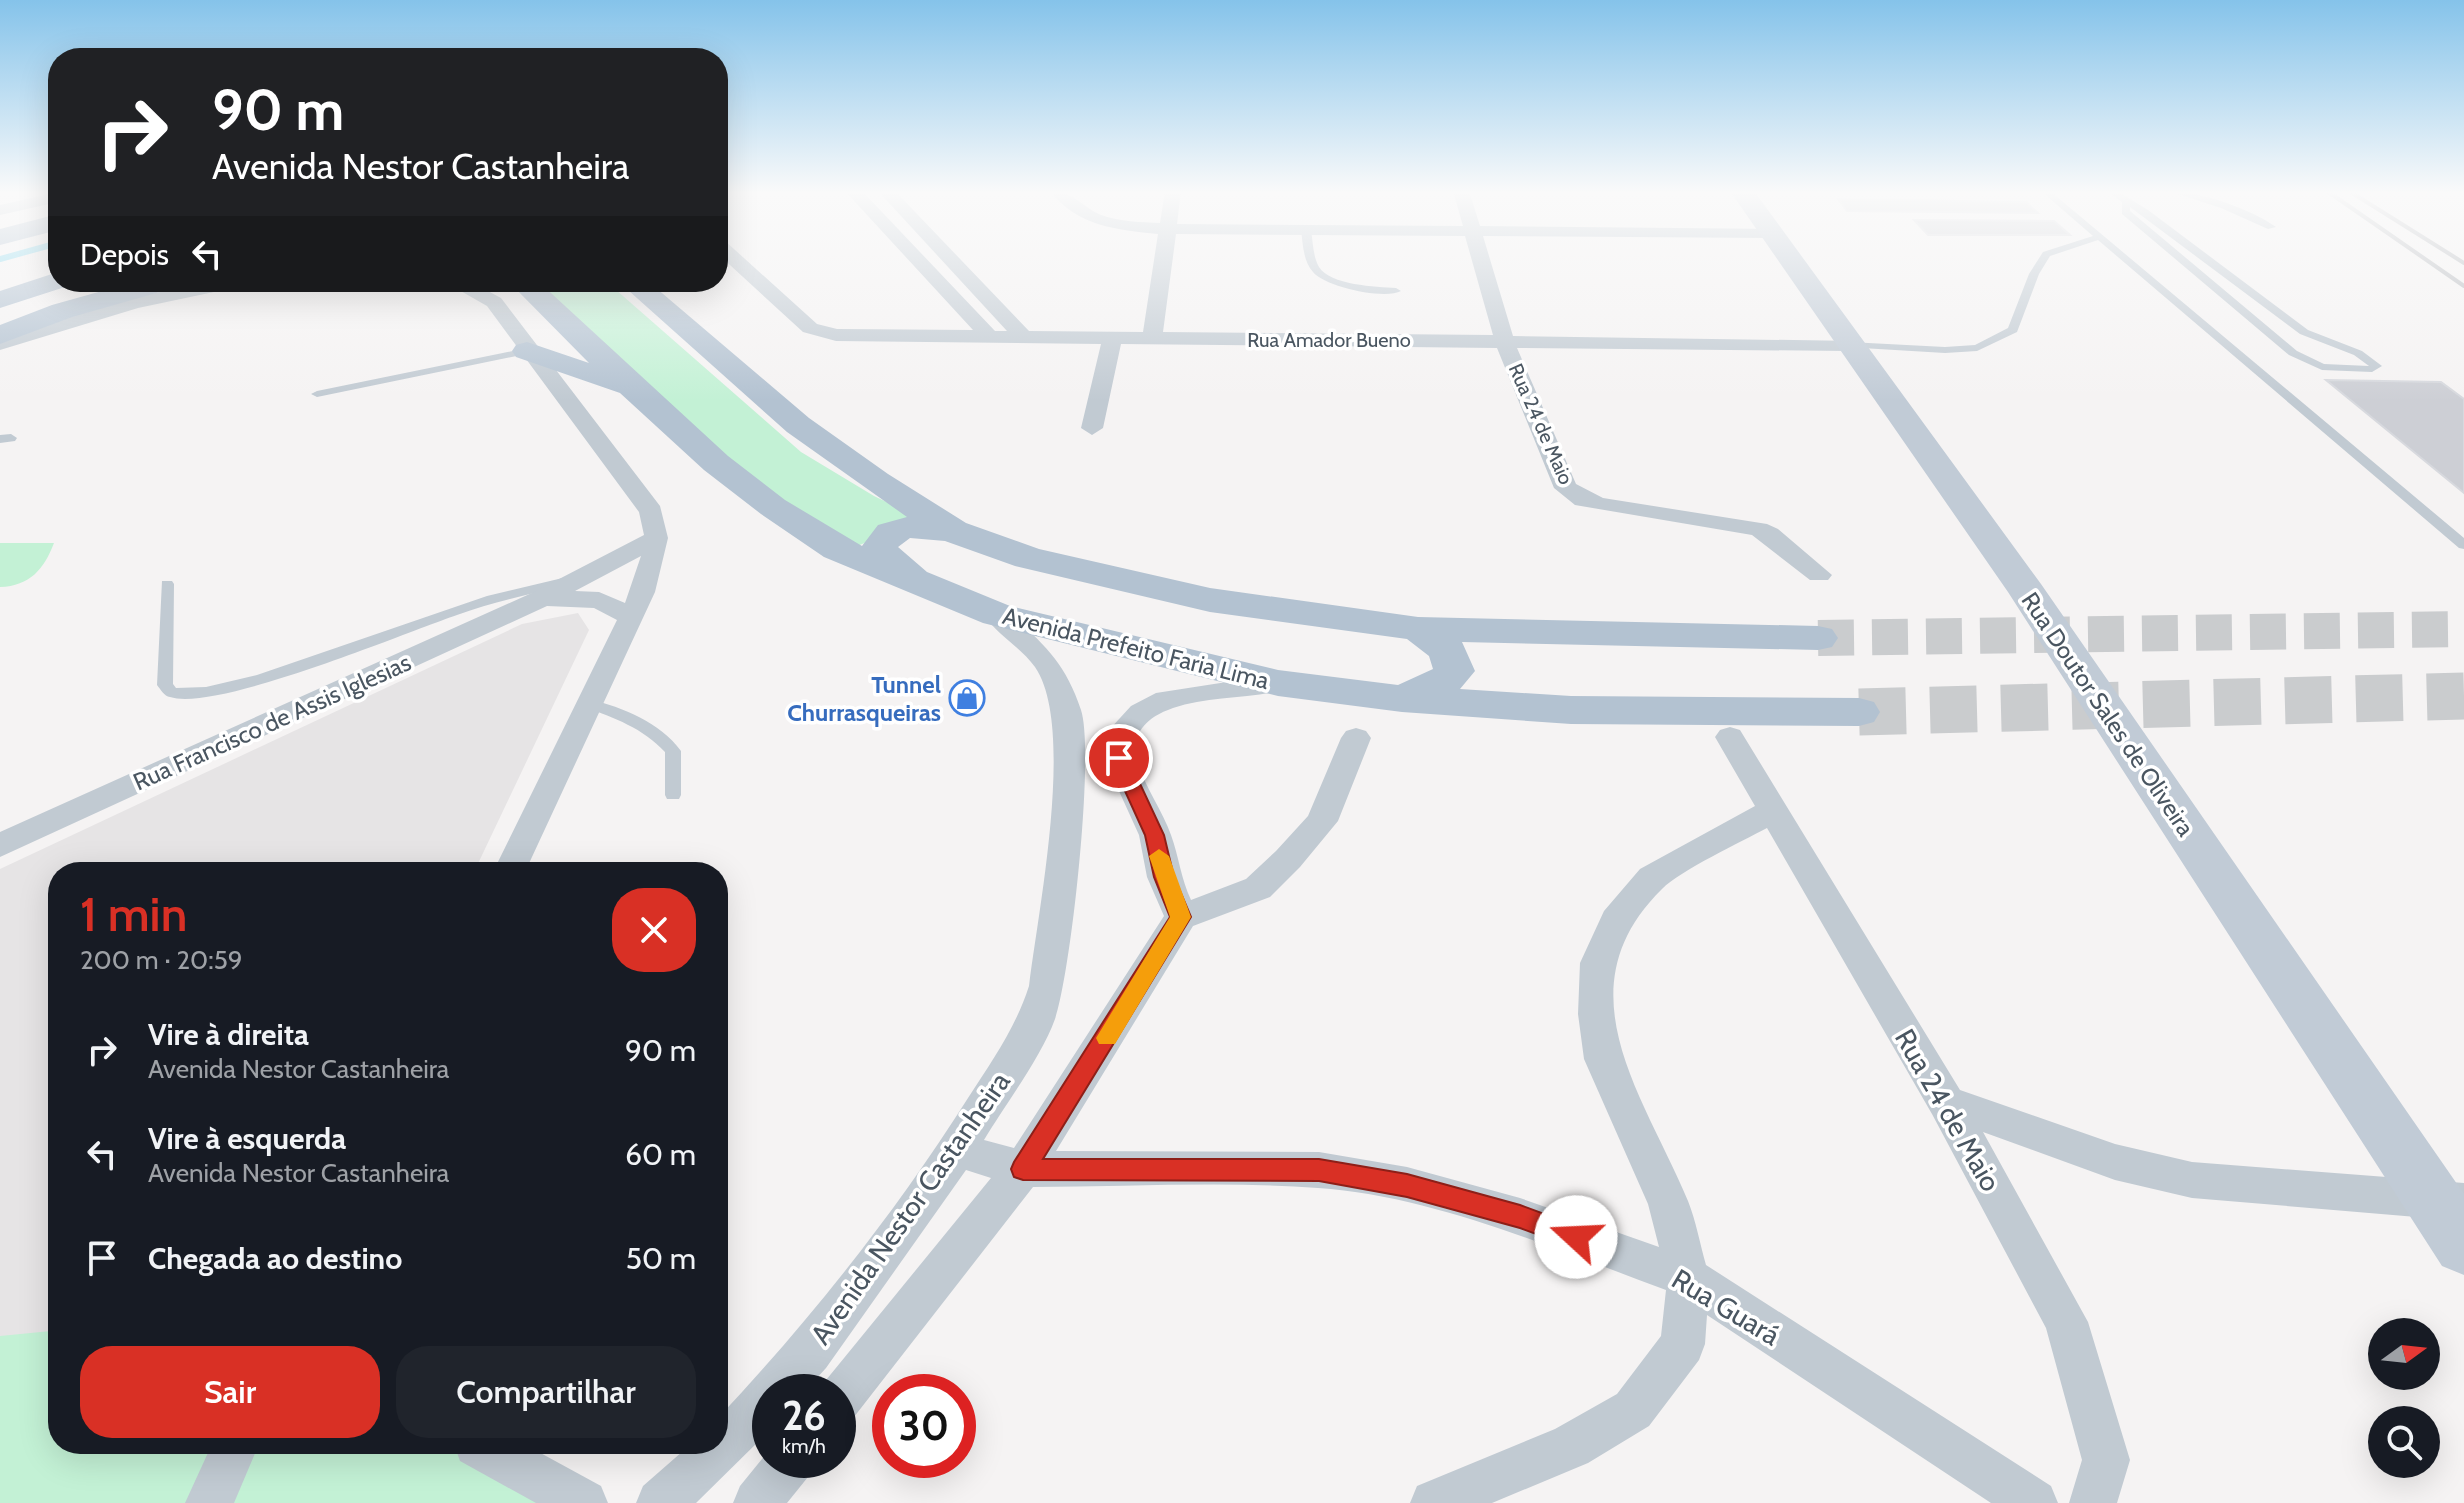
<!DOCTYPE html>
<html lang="pt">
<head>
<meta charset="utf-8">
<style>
	:root { --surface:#171b24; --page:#20242c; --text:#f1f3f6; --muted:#9ea1a6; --accent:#d93025 }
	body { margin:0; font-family:Cabin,sans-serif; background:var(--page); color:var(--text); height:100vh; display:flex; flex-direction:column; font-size:30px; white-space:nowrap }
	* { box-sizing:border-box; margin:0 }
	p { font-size:26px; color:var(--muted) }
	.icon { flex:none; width:44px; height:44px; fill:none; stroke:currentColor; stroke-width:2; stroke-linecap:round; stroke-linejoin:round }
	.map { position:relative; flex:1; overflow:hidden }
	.panel { position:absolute; left:48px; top:862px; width:680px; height:592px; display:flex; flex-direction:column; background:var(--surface); border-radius:32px; box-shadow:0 8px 32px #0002 }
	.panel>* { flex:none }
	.guide { position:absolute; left:48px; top:48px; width:680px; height:244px; border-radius:32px; box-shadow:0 8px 32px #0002; background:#202124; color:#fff; overflow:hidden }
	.needle { width:52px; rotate:75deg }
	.fabs { position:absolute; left:2368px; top:1318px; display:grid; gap:16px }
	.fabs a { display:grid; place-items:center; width:72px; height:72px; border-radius:50%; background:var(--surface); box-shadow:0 8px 32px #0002; font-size:40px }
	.speed { position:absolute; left:752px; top:1374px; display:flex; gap:16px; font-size:40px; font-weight:700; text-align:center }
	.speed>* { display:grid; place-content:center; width:104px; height:104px; border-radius:50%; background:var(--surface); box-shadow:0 8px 32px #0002; line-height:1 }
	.speed small { font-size:20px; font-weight:400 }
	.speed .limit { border:12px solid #d22; background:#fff; color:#111 }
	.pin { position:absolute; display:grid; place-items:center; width:68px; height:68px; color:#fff; margin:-34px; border:4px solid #fff; border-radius:50%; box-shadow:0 2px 8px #0007 }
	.me { position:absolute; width:88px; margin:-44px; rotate:290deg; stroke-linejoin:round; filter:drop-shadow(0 0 6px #0008) }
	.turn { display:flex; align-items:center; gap:28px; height:168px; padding:0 32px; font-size:36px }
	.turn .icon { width:104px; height:104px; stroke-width:2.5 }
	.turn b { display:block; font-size:56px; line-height:68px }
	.then { display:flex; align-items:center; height:76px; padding:0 32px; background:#0003; gap:16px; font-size:30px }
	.round { display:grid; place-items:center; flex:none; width:84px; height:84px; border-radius:32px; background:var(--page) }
	.summary { display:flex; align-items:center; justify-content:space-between; height:136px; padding:0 32px }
	h1 { font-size:48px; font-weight:600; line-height:60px; color:var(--accent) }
	.button { display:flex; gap:16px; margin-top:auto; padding:16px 32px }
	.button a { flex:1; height:92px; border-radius:32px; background:var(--accent); color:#fff; font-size:32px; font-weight:600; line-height:92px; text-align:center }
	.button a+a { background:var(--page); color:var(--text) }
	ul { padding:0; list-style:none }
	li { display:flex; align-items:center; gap:24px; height:104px; padding:0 32px }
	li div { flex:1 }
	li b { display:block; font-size:30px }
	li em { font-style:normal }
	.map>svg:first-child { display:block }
	.education { fill:#e6e4e5 }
	.green { fill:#c3f1d5 }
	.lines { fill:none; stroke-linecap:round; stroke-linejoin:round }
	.stream { stroke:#90daee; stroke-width:6 }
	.building { fill:#cdcfd5; stroke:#d7d9de; stroke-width:2 }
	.primary-tunnel-far1 { stroke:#caccce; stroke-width:36; stroke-dasharray:36 18; stroke-linecap:butt }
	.primary-tunnel { stroke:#caccce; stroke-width:47; stroke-dasharray:47 24; stroke-linecap:butt }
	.service { fill:#c1cad2; fill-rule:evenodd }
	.minor { fill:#c1cad2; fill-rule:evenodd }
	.secondary { fill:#c1cbd6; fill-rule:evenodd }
	.primary { fill:#b3c2d1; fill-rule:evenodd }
	.rail { stroke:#b5b8bd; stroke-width:4 }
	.route { fill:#d93025; stroke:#8d1f18; stroke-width:2 }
	.slow { fill:#f59e0b }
	.labels { text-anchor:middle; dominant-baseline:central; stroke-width:7; stroke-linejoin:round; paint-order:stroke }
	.far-street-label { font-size:20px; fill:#4a5661; stroke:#fff }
	.street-label { font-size:24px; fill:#4a5661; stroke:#fff }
	.shop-label { font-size:24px; font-weight:bold; fill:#366cbe; stroke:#fff; text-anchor:end }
	.near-street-label { font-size:28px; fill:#4a5661; stroke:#fff }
</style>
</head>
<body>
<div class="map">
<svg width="2464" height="1503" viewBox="0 0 2464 1503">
	<rect width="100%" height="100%" fill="#f5f3f3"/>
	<!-- education -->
	<polygon class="education" points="578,613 589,630 474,872 58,872 58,1444 0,1503 0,869 522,624"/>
	<!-- green -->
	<g class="green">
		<polygon points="534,282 607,282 801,452 874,496 922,519 850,549 774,500"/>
		<path d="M0,543h54c-10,26 -24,43 -54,44z"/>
		<polygon points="51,1331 58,1335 58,1444 465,1444 578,1503 0,1503 0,1336"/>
	</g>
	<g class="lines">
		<!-- stream -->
		<polyline class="stream" points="0,259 58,243"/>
	</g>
	<!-- building -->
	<g class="building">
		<polygon points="1838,199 2026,202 2038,213 1847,211"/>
		<polygon points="1914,220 2054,221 2070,235 1928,235"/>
		<polygon points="2326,380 2441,382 2464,399 2464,493"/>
	</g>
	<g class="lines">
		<!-- primary-tunnel-far1 -->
		<polyline class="primary-tunnel-far1" points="1818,638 2464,629"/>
		<!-- primary-tunnel -->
		<polyline class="primary-tunnel" points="1859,712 2464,696"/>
		<!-- service -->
		<g class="service">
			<polygon points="2041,191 2050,191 2464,538 2464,549 2459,548 2098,240 2050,256 2039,274 2017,332 1977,351 1945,353 1845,347 1844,345 1849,342 1945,347 1975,345 2008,328 2029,274 2043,252 2093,236"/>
			<path d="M2107,191h10l31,19 160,120 54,21 20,15 -10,6 -50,-2 -33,-15 -167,-141v-12zM2130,207l170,127 54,21 15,11 -45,-2 -27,-13 -167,-140z"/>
			<path d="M2169,191c30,0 82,18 107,36l-8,2 -47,-21z"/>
			<path d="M1306,227l5,3c2,12 2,27 8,37 11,18 57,20 77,21l5,3c-16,9 -76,-4 -88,-19 -10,-11 -10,-28 -12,-42z"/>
			<polygon points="527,348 532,351 531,353 317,397 311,394 317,391"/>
			<polygon points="11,434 17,438 15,441 0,443 0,435"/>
			<path d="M571,576l5,1 2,3 -2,3c-40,10 -80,18 -119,32 -53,18 -240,97 -287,82 -6,-1 -9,-7 -13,-12l5,-104h10l2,3 -1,100 3,4 30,-1 51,-12 230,-79z"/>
			<path d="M590,699c33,9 70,23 91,52v44l-2,4h-12l-2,-4v-43c-22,-24 -51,-34 -80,-45l-3,-3 3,-3z"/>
		</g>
		<!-- minor -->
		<g class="minor">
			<path d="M845,191h17l133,140h12l-129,-140h17l134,140 114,1 15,-98c-41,-4 -81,-8 -108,-43 23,0 31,15 51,24 19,7 40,7 59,8l5,-32h16l-4,33 286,2 -10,-35h16l11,35 298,3 3,4 -9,5 -289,-2 30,100 343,5 3,4 -3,4 -7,2 -332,-3 59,136 27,14 164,26 11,5 54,46 -4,5h-18l-58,-45 -177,-30 -21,-17 -57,-140 -376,-4 -18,84 -11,7 -11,-7 20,-84 -265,-3 -33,-9 -85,-78v-15l6,1 93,84 20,5 136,1zM1176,234l289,2 28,99 -330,-3z"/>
			<polygon points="58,192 58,202 0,215 0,205"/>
			<polygon points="207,282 242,282 233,288 138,308 0,350 0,338 127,299"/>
			<path d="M445,282h26l30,16 159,208 8,32 -13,54 -130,280h-32l124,-252 -23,-12 -47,-2 -547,251v-25l534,-240 110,-57 -5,-23 -152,-206zM641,556l-16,47 -26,-11 -24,-1z"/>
			<path d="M997,607l9,2c37,35 59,52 75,101 14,43 -10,263 -26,309 -13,37 -50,86 -71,121l30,8 150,-232 -17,-39 -8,-42 -35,-77 5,-28 22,-24 25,-13 122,-19 10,3 4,6 -4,6c-37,10 -79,7 -115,19 -74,26 -17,83 -2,127 8,22 10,44 20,65l55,-21 30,-28 32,-35 33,-78 5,-7 10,-3 10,3 5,7 -33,83 -38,46 -30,30 -77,29 -137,225 263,1 88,15 113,31 139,49 -11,-43 -64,-145 -6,-45 2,-51 24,-52 36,-42 115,-63 -40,-69 5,-7 10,-3 10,3 220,360 155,54 77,18 272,21v38l-272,-23 -77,-18 -132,-48 105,190 42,138 -13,43h-48l13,-43 -36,-132 -114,-214 -165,-286c-26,14 -86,42 -105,61 -103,101 -17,208 26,312 8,20 12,43 18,64l345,221 7,17h-67l-284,-188 -2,29 -6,16 -50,66 -61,37 -96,40h-82l7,-17 138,-57 62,-35 44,-58 5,-46c-109,-40 -231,-94 -348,-102 -93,-7 -191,-1 -285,-1l-179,230 -16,7v-32h-19l3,-7 169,-207 -25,-8 -140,198 -22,24h-34v38l-74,73h-60l7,-17 48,-42h27v-26c92,-98 178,-206 250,-320 24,-37 48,-71 61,-112 9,-75 47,-259 6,-319 -14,-20 -38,-32 -51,-52l4,-6z"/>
			<polygon points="212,1444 259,1444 234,1503 185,1503"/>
			<polygon points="454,1444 524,1444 601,1486 608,1503 536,1503 460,1461"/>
			<polygon points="770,1449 770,1460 815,1460 808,1477 787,1503 733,1503 740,1486"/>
		</g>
		<!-- secondary -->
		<polygon class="secondary" points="1730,191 1754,191 2041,584 2464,1194 2464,1275 2442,1266 2008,592"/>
		<!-- primary -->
		<g class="primary">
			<polygon points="58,214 58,230 0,245 0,229"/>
			<polygon points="58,272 58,282 70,282 68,286 0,308 0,291"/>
			<polygon points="134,282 178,282 174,288 72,317 0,344 0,325 52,305"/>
			<path d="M509,282h30l189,174 57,44 77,46 16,-21 29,-8 -120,-85 -168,-150h30l160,136 79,56 78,49 73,26 171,39 208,29 400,9 14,3 6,9 -6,9 -14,3 -356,-8 13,29 -15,18 111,7 288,2 15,4 6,10 -6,10 -15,4 -288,-2 -169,-12 -124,-16 -295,-73 -159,-66 -63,-43 -57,-44 -84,-77 -104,-36 -4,-6 4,-6 11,-3 62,21zM910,538l35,3 70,25 195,46 197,27 22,17 4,13 -35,16 -120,-15 -268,-64 -83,-34 -29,-25z"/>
		</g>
		<!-- rail -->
		<g class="rail">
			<polyline points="2327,191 2464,286"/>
			<polyline points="2349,191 2464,263"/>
		</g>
	</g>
	<!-- sky -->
	<linearGradient id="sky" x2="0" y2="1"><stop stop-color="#85c3ea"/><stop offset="0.48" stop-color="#fafafa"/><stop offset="1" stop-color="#fafafa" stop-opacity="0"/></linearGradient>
	<rect width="2464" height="401" fill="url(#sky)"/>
	<!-- route -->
	<polygon class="route" points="1119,752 1128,758 1164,835 1174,877 1191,917 1043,1159 1319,1159 1407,1174 1520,1205 1585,1229 1588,1237 1585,1246 1576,1249 1520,1228 1407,1197 1319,1181 1023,1180 1014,1177 1011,1169 1014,1162 1170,917 1154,877 1145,835 1110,758"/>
	<!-- slow -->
	<polygon class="slow" points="1159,849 1169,856 1191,917 1115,1044 1099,1044 1096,1038 1170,917 1149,856"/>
	<!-- icons -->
	<defs>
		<symbol id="shop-ring" viewBox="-11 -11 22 22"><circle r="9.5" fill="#fff" stroke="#3f7fe0" stroke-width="1.5"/><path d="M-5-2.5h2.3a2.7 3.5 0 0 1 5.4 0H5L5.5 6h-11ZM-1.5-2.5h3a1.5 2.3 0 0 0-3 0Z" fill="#3f7fe0"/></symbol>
	</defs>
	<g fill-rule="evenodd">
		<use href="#shop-ring" x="947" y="678" width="40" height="40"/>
	</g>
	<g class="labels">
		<!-- far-street labels -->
		<g class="far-street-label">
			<text x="1329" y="340">Rua Amador Bueno</text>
			<text transform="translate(1541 424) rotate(66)">Rua 24 de Maio</text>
		</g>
		<!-- street labels -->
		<g class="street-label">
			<text transform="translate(1136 648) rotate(14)">Avenida Prefeito Faria Lima</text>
			<text transform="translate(2108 714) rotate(56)">Rua Doutor Sales de Oliveira</text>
			<text transform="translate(272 722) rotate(-24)">Rua Francisco de Assis Iglesias</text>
		</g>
		<!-- shop labels -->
		<g class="shop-label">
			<text x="941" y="684">Tunnel<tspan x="941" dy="28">Churrasqueiras</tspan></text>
		</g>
		<!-- near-street labels -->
		<g class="near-street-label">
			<text transform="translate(1948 1110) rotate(60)">Rua 24 de Maio</text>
			<text transform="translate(910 1208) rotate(-55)">Avenida Nestor Castanheira</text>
			<text transform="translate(1726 1307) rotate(31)">Rua Guará</text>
		</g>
	</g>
</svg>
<div class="fabs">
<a><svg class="needle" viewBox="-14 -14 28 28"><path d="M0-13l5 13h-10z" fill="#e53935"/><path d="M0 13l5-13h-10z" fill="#9ea1a6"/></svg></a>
<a><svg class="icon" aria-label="search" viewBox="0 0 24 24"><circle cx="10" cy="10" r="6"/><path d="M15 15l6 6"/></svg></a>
</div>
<div class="speed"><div>26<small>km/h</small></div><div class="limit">30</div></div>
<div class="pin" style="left:1119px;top:758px;background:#d93025"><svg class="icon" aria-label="arrive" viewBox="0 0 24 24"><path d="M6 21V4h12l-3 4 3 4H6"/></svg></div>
<svg class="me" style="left:1576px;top:1237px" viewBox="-20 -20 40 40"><circle r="19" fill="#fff"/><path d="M0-13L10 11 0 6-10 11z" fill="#d93025"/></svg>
<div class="guide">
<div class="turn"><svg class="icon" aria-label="right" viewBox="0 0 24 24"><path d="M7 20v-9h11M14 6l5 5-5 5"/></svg><div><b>90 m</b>Avenida Nestor Castanheira</div></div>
<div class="then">Depois<svg class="icon" aria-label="left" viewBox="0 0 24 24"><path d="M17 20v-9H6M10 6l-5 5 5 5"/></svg></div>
</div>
<section class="panel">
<div class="summary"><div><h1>1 min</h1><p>200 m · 20:59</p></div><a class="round" style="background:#d93025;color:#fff"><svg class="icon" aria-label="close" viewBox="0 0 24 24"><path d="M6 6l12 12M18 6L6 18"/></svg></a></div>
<ul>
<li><svg class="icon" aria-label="right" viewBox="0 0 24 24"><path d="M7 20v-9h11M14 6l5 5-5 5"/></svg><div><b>Vire à direita</b><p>Avenida Nestor Castanheira</p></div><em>90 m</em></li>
<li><svg class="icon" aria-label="left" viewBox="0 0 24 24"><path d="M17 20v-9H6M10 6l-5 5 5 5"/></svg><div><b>Vire à esquerda</b><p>Avenida Nestor Castanheira</p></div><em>60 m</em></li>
<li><svg class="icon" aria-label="arrive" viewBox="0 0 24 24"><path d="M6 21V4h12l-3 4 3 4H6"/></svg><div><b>Chegada ao destino</b></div><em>50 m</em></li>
</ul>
<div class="button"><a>Sair</a><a>Compartilhar</a></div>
</section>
</div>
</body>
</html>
